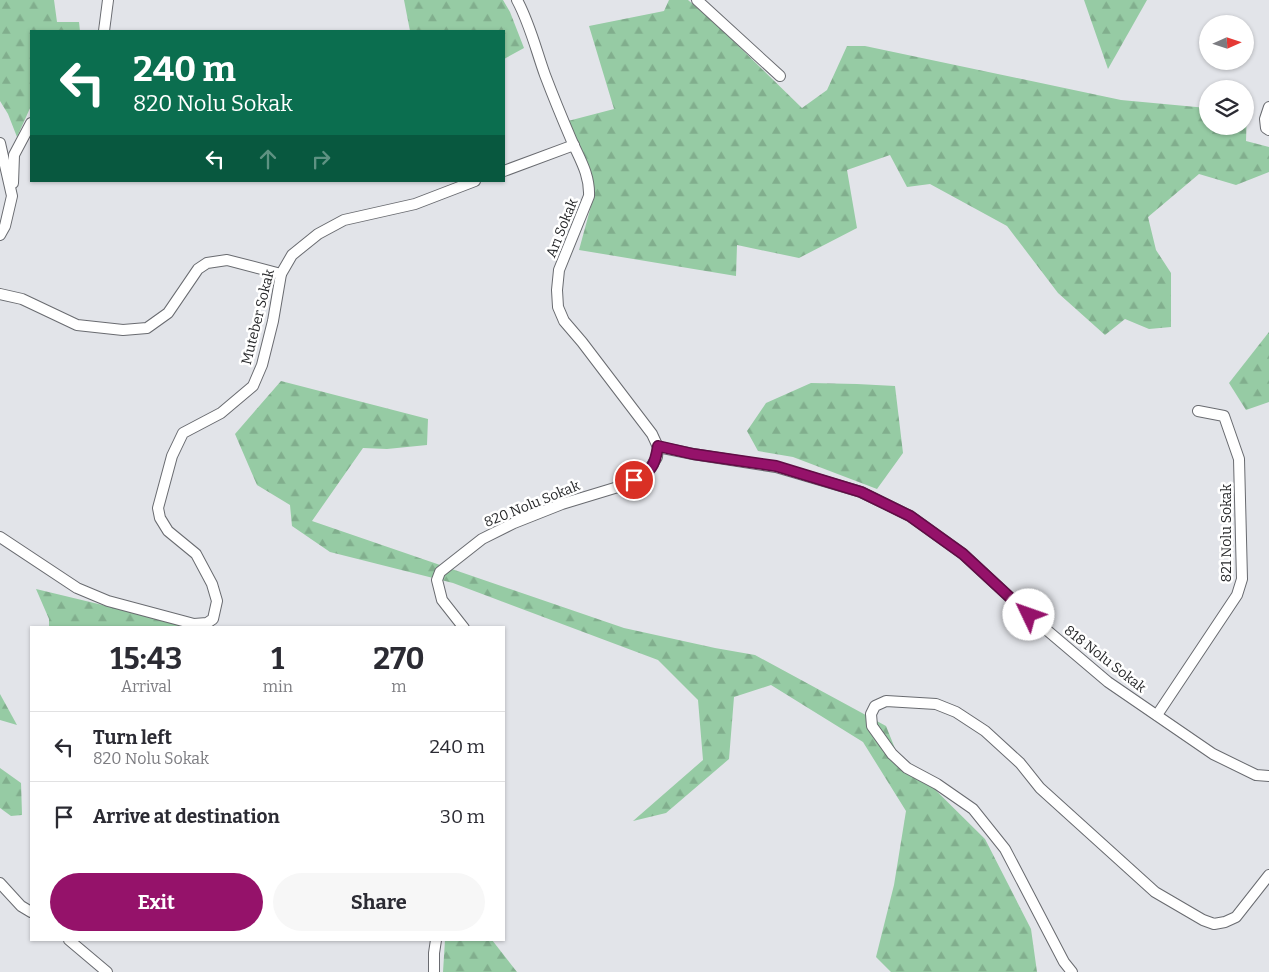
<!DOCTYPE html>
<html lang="en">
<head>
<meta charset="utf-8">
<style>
	:root { --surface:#fff; --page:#f7f7f7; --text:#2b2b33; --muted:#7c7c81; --line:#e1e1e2; --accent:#95126a }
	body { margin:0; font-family:Bitter,serif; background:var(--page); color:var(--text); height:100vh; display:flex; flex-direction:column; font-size:19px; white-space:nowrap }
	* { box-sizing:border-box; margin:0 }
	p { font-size:16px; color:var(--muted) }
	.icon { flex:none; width:28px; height:28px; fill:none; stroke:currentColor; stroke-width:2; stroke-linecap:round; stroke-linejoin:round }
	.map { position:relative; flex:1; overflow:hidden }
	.side { position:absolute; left:30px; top:626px; width:475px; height:315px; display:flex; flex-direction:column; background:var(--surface); border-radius:0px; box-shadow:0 1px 4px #0004 }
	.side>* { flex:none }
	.hud { position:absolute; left:30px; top:30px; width:475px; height:152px; border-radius:0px; box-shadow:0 1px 4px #0004; background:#0b6e4f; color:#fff; overflow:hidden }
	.needle { width:32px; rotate:87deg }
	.fabs { position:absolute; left:1199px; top:15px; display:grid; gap:10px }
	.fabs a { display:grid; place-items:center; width:55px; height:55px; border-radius:50%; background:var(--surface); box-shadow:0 1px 4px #0004; font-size:25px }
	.pin { position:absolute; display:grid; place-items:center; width:42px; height:42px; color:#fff; margin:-21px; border:2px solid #fff; border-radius:50%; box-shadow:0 1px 5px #0007 }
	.me { position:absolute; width:55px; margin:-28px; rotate:312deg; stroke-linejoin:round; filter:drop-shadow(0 0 4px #0008) }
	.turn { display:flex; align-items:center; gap:18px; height:105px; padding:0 20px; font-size:22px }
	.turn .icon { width:65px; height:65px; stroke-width:2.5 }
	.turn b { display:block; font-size:35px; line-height:42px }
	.lanes { display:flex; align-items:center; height:48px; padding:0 20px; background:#0003; justify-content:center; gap:25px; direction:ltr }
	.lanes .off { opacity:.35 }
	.eta { display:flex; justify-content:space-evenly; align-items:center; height:85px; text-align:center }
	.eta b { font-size:30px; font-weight:700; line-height:35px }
	.primary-button { display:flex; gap:10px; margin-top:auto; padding:10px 20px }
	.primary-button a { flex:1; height:58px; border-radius:30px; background:var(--accent); color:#fff; font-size:20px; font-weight:700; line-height:58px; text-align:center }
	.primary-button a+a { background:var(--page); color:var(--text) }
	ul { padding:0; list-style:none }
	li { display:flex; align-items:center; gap:15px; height:70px; padding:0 20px; border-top:1px solid var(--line) }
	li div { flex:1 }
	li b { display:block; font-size:19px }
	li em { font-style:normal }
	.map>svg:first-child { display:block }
	.forest { fill:url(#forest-firs) }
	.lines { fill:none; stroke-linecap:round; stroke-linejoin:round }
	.minor-casing { stroke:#696b70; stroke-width:12 }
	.minor { stroke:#fff; stroke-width:10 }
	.route-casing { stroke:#610c45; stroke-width:12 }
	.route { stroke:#95126a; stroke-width:9 }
	.labels { text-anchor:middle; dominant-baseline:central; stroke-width:5; stroke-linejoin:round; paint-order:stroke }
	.street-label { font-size:14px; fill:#262729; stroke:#fff }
</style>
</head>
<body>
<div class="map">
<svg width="1269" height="972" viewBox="0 0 1269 972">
	<defs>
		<pattern id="forest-firs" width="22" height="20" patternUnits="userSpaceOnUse" patternTransform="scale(1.25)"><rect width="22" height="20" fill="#96cba4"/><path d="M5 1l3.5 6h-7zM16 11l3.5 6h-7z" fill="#81ae8d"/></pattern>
	</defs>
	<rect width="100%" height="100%" fill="#e2e4e9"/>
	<!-- forest -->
	<g class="forest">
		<polygon points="0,0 54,0 57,22 79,22 80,31 31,31 31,106 17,137 8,114 0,101"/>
		<polygon points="404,0 503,0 510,12 524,48 504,59 504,31 410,31"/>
		<polygon points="669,0 688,0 718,26 802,108 827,90 847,46 865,46 1121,100 1207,108 1208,126 1245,126 1245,110 1247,110 1246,141 1269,147 1269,172 1236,185 1199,174 1148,217 1156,250 1171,273 1171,327 1149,329 1125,319 1105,335 1058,293 1007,226 930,184 907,187 890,155 847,170 857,228 799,258 737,245 736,276 579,250 594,195 568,121 614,109 589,26 664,11"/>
		<polygon points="1084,0 1147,0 1108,69"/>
		<polygon points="1269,332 1269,402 1246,410 1229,383"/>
		<polygon points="281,381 428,419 427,445 387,449 363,448 312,521 624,628 715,648 755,655 886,726 896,751 985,839 1031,929 1037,972 891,972 876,957 894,885 906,811 863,742 771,685 734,697 729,759 666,813 633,821 703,760 698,700 658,660 453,583 330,552 292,526 290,505 257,485 235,434"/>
		<polygon points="811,383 857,384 895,386 903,453 877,489 793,457 758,451 747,431 766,403"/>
		<polygon points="36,589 194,627 49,627 49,619"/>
		<polygon points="0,694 17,725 0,720"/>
		<polygon points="0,768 21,783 22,815 11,816 0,808"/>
		<polygon points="445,940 492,940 517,972 443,972"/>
	</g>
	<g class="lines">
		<defs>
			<g id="minor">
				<path d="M517,0c13,24 19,50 28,75 8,21 17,43 26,64 8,19 19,35 18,57l-30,74 -2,20 1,17 6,14 18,21 70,92 6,13"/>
				<polyline points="697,0 780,76"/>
				<polyline points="104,31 108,0"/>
				<polyline points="1269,107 1265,119 1266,128 1269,130"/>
				<polyline points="0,143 12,196 5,226 0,235"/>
				<polyline points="504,171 574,145"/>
				<polyline points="13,183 14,155 31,123"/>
				<polyline points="0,294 22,299 77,325 123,330 147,328 168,313 198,269 207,263 227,260 281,274"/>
				<polyline points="658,447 693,454 776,467 861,492 910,516 963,554 1029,615 1108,682 1213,754 1256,775 1269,776"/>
				<polyline points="0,537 77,588 108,601 194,624 207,623 213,619 217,601 212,584 196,554 168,531 160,518 158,508 172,456 183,433 221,413 253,386 262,365 273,321 281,274 292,255 318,234 344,220 415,204 475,181"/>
				<polyline points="464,628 442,600 437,580 440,572 482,539 514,523 562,504 618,487 646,475 657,457 658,447"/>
				<polyline points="1157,715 1237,595 1242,579 1239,459 1224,416 1198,411"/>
				<polyline points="0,883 21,906 31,912"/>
				<polyline points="69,940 107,972"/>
				<polyline points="434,972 434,953 436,940"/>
				<polyline points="1072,972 1064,962 1005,849 973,809 937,784 907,768 892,754 872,726 871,714 875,706 886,701 936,704 956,712 985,731 1020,763 1040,788 1155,892 1203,920 1214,924 1225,922 1236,917 1269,875"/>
			</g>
		</defs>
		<!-- minor casing -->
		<use href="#minor" class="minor-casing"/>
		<!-- minor -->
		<use href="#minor" class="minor"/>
	</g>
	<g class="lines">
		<defs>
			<path id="route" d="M634,480c17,-8 21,-14 24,-34l35,8 83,12 85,26 49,24 53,38 66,61"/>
		</defs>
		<!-- route casing -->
		<use href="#route" class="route-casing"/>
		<!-- route -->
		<use href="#route" class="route"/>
	</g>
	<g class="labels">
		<!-- street labels -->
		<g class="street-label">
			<text transform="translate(562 228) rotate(-68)">Arı Sokak</text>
			<text transform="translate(258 317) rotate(-76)">Muteber Sokak</text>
			<text transform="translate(532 504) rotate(-22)">820 Nolu Sokak</text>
			<text transform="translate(1226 533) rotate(-90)">821 Nolu Sokak</text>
			<text transform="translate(1105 659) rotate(38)">818 Nolu Sokak</text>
		</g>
	</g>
</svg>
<div class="fabs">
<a><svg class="needle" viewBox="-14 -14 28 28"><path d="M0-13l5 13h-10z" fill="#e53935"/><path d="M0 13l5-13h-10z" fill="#7c7c81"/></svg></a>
<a><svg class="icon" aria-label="layers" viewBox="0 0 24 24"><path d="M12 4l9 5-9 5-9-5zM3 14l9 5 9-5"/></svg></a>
</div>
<div class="pin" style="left:634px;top:480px;background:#d93025"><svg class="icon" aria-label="arrive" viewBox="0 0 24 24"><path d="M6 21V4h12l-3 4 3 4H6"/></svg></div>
<svg class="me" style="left:1029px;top:615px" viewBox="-20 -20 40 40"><circle r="19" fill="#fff"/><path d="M0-13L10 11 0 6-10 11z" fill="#95126a"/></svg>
<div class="hud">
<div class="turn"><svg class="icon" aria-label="left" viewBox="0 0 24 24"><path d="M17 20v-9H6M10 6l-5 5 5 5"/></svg><div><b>240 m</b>820 Nolu Sokak</div></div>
<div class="lanes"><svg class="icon" aria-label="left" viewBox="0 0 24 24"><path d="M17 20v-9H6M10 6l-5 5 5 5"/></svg><svg class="icon off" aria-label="ahead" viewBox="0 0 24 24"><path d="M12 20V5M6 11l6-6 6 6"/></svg><svg class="icon off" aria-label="right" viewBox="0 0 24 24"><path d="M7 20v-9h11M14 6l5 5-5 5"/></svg></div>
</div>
<section class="side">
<div class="eta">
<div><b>15:43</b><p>Arrival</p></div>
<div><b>1</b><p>min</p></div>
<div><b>270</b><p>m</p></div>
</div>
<ul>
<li><svg class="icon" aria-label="left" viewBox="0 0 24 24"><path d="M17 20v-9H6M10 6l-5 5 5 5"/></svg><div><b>Turn left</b><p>820 Nolu Sokak</p></div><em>240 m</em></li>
<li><svg class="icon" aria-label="arrive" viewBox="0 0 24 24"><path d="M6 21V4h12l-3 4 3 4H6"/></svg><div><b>Arrive at destination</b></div><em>30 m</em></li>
</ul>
<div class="primary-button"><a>Exit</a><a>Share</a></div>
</section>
</div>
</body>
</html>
